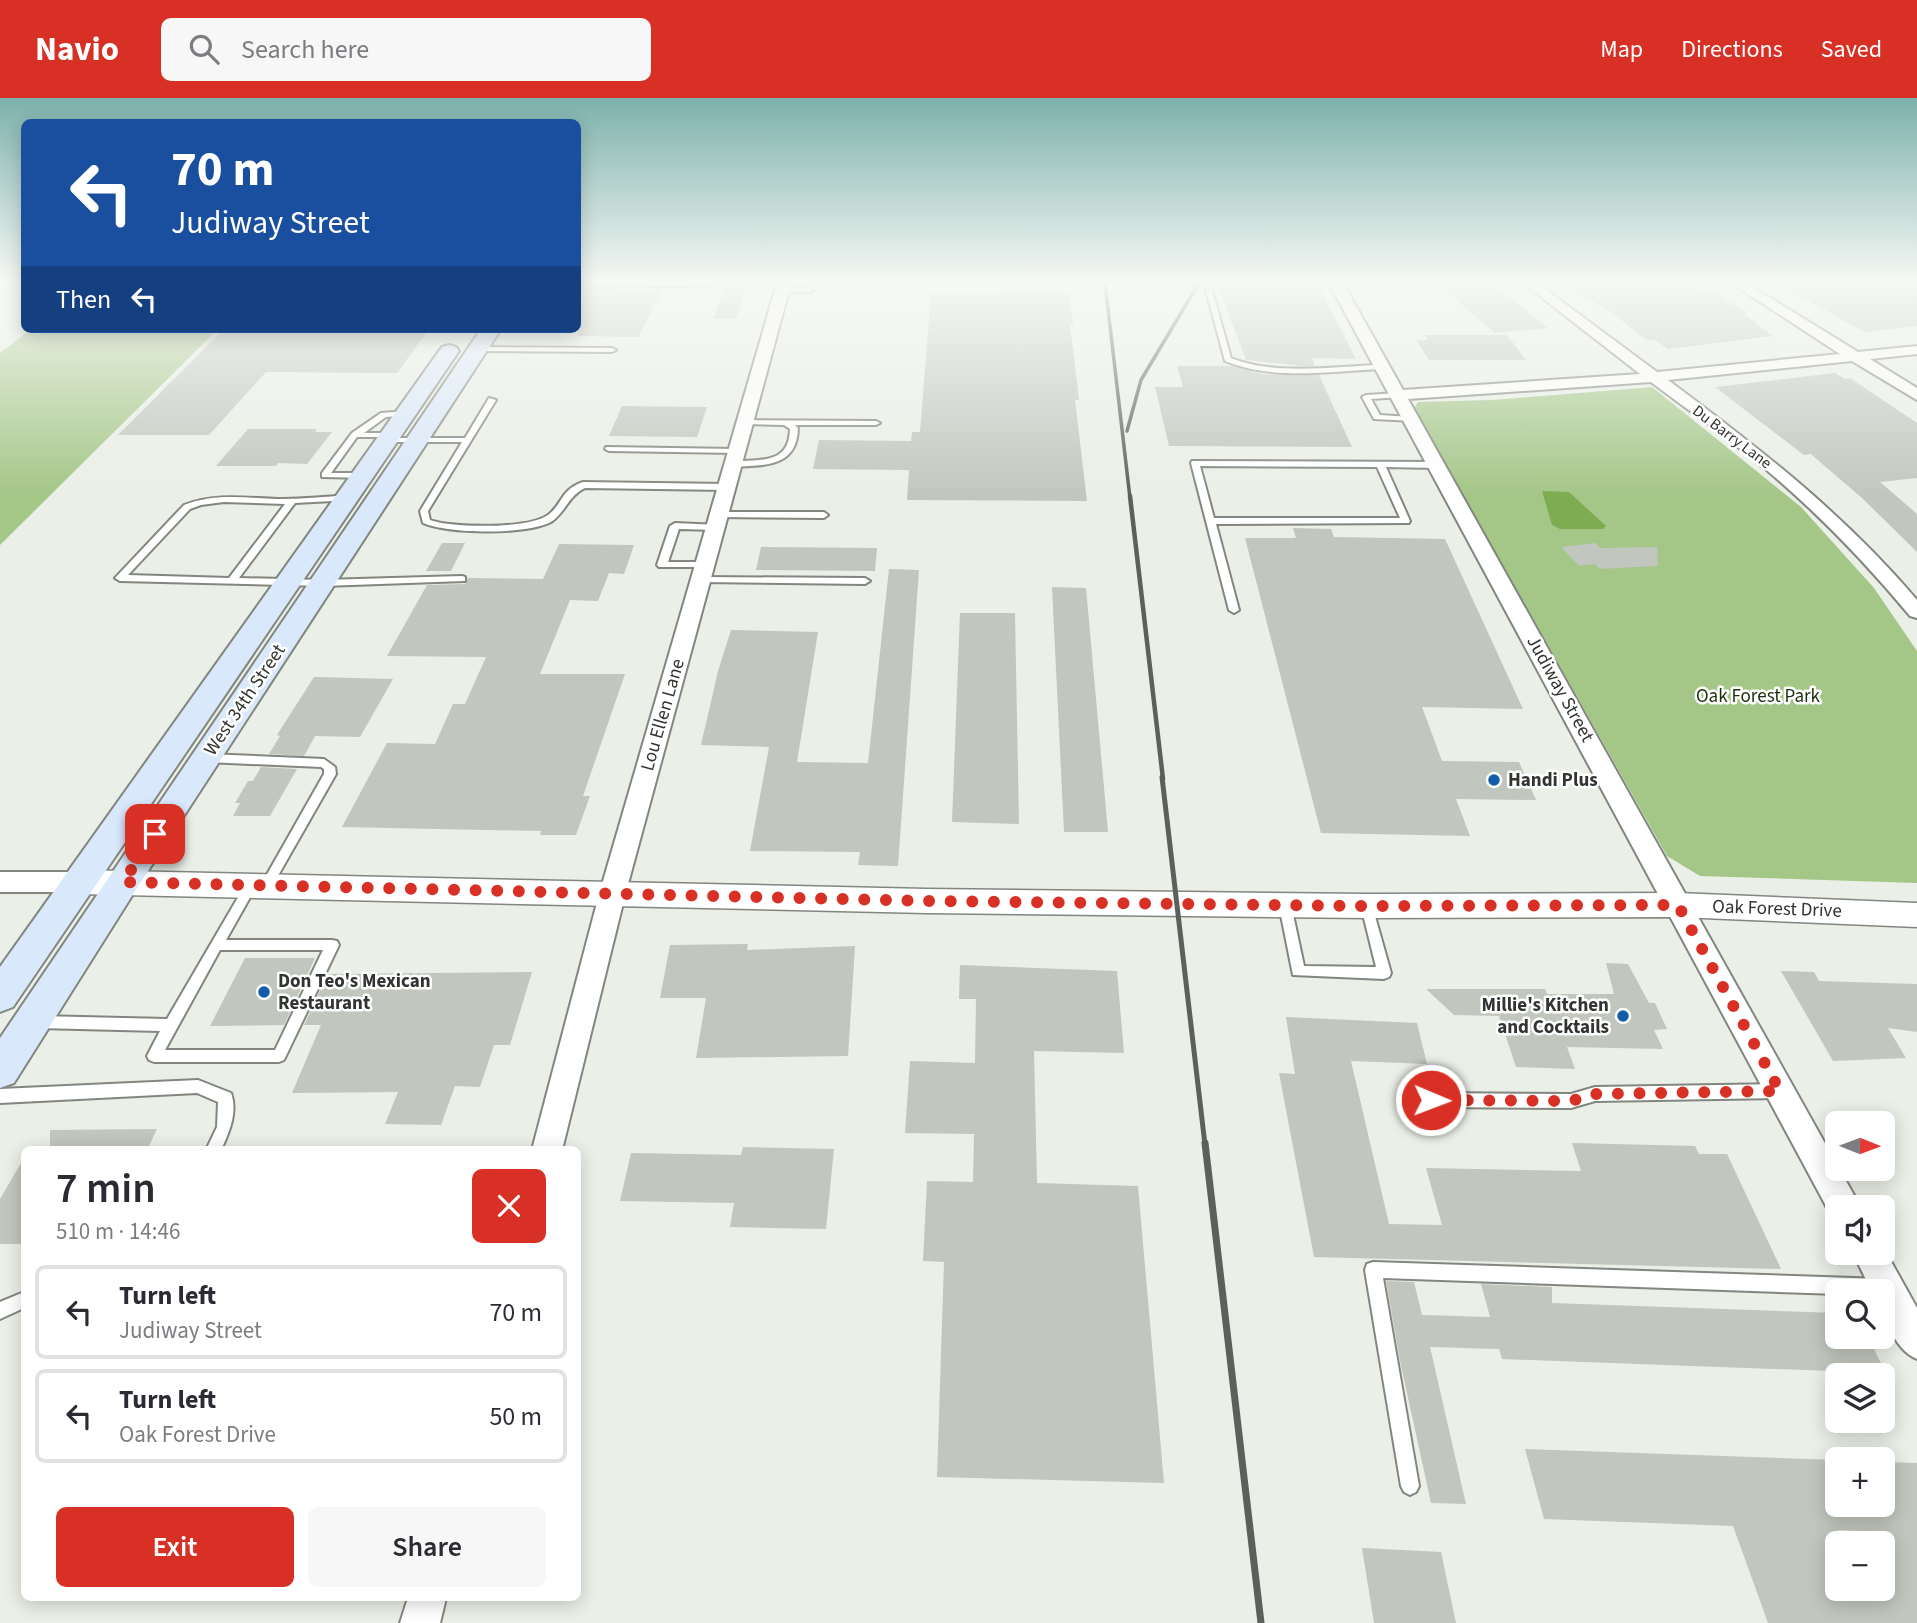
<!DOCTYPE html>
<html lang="en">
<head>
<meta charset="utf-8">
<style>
	:root { --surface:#fff; --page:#f7f7f7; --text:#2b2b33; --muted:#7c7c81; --line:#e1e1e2; --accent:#d93025 }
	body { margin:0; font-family:"Source Sans 3",sans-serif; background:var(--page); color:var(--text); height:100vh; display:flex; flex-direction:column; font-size:26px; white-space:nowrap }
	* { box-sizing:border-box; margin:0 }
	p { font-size:23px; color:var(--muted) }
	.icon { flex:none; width:38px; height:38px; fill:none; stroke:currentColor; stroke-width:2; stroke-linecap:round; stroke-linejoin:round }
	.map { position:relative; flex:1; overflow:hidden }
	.panel { position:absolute; left:21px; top:1048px; width:560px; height:455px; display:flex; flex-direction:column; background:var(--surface); border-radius:10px; box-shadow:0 4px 18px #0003 }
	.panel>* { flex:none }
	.hud { position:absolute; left:21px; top:21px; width:560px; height:214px; border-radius:10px; box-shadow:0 4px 18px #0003; background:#1a4fa0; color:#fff; overflow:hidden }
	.needle { width:46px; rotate:91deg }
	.fabs { position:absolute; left:1825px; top:1013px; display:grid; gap:14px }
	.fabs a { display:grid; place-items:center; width:70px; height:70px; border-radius:10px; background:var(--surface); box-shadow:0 4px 18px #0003; font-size:35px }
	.pin { position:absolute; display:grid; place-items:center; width:60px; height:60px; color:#fff; margin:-30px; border-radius:14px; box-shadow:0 4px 10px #0006 }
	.me { position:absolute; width:77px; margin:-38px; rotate:91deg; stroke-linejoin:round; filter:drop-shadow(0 0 5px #0008) }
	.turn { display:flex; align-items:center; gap:24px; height:147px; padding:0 35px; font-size:32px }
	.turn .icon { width:91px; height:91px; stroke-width:2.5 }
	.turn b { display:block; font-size:49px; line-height:60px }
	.then { display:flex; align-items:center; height:66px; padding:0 35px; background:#0003; gap:14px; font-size:26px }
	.round { display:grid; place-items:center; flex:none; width:74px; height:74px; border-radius:10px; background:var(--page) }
	.head { display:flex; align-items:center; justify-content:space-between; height:119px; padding:0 35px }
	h1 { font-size:42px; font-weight:600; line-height:52px }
	.action { display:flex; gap:14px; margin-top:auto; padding:14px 35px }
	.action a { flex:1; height:80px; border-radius:10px; background:var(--accent); color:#fff; font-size:28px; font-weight:600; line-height:80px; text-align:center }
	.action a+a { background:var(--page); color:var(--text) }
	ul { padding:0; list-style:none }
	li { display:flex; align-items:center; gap:21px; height:94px; margin:0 14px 10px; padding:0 21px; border:4px solid var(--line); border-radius:10px }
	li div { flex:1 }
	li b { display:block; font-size:26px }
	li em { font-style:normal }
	header { display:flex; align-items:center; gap:42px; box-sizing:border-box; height:98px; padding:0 35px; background:var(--accent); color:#fff }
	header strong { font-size:33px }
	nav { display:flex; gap:38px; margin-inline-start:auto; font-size:24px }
	.search { width:490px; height:63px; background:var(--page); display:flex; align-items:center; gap:18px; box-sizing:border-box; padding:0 24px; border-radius:10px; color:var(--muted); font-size:26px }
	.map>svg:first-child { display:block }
	.green { fill:#a4c687 }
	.water { fill:#7eac52 }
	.building { fill:#c1c6be; fill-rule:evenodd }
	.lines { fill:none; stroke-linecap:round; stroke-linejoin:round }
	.service-casing { stroke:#82867f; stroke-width:4 }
	.minor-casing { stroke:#82867f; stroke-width:4 }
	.tertiary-casing { stroke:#82867f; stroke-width:3 }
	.secondary-casing { stroke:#82867f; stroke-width:4 }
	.service { fill:#fff; fill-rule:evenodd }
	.minor { fill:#fff; fill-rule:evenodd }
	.tertiary { fill:#fff; fill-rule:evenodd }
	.secondary { fill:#dae8fb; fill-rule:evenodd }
	.rail-far3 { stroke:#5d5f5b; stroke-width:3.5 }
	.rail-far2 { stroke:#5d5f5b; stroke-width:4.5 }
	.rail-far1 { stroke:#5d5f5b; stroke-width:5 }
	.rail { stroke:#5d5f5b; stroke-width:7 }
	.route { stroke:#d93025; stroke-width:12; stroke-dasharray:0 21.6 }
	.poi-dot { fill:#125cab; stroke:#fff; stroke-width:2.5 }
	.labels { text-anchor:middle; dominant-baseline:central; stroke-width:5; stroke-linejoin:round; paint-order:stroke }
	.far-street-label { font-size:16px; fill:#323431; stroke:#fff }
	.street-label { font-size:19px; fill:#323431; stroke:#fff }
	.park-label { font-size:19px; fill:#1d2f0a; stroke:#fff }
	.poi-label { font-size:19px; font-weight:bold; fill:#323431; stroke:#fff; text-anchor:start }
</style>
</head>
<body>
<header>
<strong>Navio</strong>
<div class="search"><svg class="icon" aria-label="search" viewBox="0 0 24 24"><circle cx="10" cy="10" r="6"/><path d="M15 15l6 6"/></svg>Search here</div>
<nav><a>Map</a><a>Directions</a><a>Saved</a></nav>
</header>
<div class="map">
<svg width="1917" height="1525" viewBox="0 0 1917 1525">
	<rect width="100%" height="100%" fill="#eaefe7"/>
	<!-- green -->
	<g class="green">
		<polygon points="31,231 218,231 0,447 0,255"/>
		<polygon points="1652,289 1801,409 1874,490 1917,553 1917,785 1700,778 1667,758 1414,310 1418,304 1492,302"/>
	</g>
	<!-- water -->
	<polygon class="water" points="1542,393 1569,394 1606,428 1603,431 1560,431 1552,427"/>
	<!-- building -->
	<g class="building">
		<polygon points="1217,185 1317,185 1356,261 1312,260 1315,268 1305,268 1246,262"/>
		<polygon points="1479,185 1492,185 1548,230 1495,235 1440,188"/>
		<polygon points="1563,185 1699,185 1702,192 1710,191 1747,215 1744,216 1773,238 1668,251 1655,242 1648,242 1640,237 1616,218 1618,218"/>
		<polygon points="1778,185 1908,185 1917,189 1917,228 1867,234 1859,231"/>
		<polygon points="584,190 663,191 638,239 578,238 578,197 584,197"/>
		<polygon points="724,192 746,192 736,221 713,221"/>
		<polygon points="1004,194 1070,196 1073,227 1070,227 1079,302 1075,302 1087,403 907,402 909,372 813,371 819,342 911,343 912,334 920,334 931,196 1004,196"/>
		<polygon points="224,231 429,231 397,275 266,274 209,337 118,337"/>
		<polygon points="1425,237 1507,237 1526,262 1429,262 1416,242 1428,242"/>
		<polygon points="1177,268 1233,268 1262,276 1319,277 1352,349 1169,348 1155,289 1183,289"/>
		<polygon points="1835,275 1845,281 1850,280 1917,325 1917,380 1880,384 1917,416 1917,454 1861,399 1820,364 1811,356 1804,357 1715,289"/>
		<polygon points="622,308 707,309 697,339 609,338"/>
		<polygon points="248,331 317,331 315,334 332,334 307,366 278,365 276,368 216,368"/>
		<polygon points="1293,430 1331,431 1334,439 1445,441 1523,611 1422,609 1442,663 1519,664 1536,702 1456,701 1470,738 1321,735 1245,440 1296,440"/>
		<polygon points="442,445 465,445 451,473 426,473"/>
		<polygon points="1595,445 1601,450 1657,449 1658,468 1599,471 1595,466 1579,468 1561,449"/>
		<polygon points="559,446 634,447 624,476 609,475 598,503 570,502 540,576 625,576 583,698 590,698 576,737 540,737 541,733 342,729 387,645 435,646 453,606 465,606 486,559 387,558 427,487 465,486 468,480 543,481"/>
		<polygon points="761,449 877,450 875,473 756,472"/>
		<polygon points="889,471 919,472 898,768 858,767 860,754 750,753 769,649 701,647 718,573 731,532 818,534 797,664 868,665"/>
		<polygon points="1052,489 1086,490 1108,734 1064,734"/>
		<polygon points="960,515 1015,515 1019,726 952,724"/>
		<polygon points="314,579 393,581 360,639 315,638 304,658 269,656 280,638 277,637"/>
		<polygon points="261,669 297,671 270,718 233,718 240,705 235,705 248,683 253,683"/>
		<polygon points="748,846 747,852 855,848 848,958 696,960 706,900 660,900 670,847"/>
		<polygon points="245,860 315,860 284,927 210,928"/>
		<polygon points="1606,865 1628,866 1649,905 1655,905 1667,931 1654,932 1663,951 1567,949 1575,971 1516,969 1499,918 1454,917 1426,891 1545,891 1547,896 1614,896"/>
		<polygon points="960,867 1117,873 1124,955 1034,953 1037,1085 1138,1088 1164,1385 937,1379 944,1164 923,1163 927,1083 973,1084 974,1036 905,1035 910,963 975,965 976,901 959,901"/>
		<polygon points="1781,873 1814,874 1819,883 1917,886 1917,934 1888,930 1906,960 1833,963"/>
		<polygon points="532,874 510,947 494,947 480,989 455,988 441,1027 385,1026 398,994 292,995 321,927 304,927 328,876"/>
		<polygon points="1286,919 1417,925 1427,966 1351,963 1389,1126 1442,1127 1426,1070 1581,1073 1572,1045 1695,1048 1699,1056 1727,1056 1781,1171 1314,1159 1279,975 1295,976"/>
		<polygon points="157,1031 147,1052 50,1052 50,1032"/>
		<polygon points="743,1049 834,1051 826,1131 730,1129 734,1105 620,1103 631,1055 741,1057"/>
		<polygon points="24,1060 24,1146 0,1146 0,1101"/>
		<polygon points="1386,1183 1414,1184 1422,1217 1490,1219 1481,1186 1552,1189 1552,1205 1838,1215 1838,1239 1868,1239 1886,1275 1502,1261 1499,1251 1430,1249 1466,1406 1431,1405 1400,1263"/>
		<path d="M1525,1351l313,11v45h45v-43l34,1v160h-149l-35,-97 -189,-7zM1838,1432l45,2v57h-45z"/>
		<polygon points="1362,1450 1441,1454 1456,1525 1374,1525"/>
	</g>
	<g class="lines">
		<defs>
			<g id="service">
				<polygon points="578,185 751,185 754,187 751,189 578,187"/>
				<path d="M1204,185h6l21,75c44,18 104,8 151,7l4,2 -4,2c-51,2 -109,12 -157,-8z"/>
				<polygon points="782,190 810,190 813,192 810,194 780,193 780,191"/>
				<polygon points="475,249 612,250 616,252 612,254 478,253 474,251"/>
				<polygon points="1398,295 1401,295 1401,299 1371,301 1380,317 1411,319 1415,321 1414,323 1374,321 1362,299 1366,297"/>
				<path d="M489,300l7,2 -68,111 2,9c21,8 99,9 118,-5 15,-11 12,-25 35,-33l144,2 4,3 -4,3 -142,-2c-17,8 -20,25 -34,34 -26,13 -102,12 -128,1l-3,-12 42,-69h-73l-4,-2 4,-2h76z"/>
				<polygon points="407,313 410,313 410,317 386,319 364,335 395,335 395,339 357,339 331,375 364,375 367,376 367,380 322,379 322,375 352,335 381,315"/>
				<path d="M742,322l134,1 4,2 -4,2h-81l3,3c-1,40 -34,37 -65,39l-3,-1v-4c27,-4 59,5 60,-33l-6,-4 -39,-1 -4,-2z"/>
				<polygon points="606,349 737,351 741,353 737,355 609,353 605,351"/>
				<path d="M1192,363l244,1 4,3 -4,3 -50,-1 24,54 -1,2 -193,1 23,86 -5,3 -5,-3 -38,-147zM1200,368l177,1 23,51h-186z"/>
				<path d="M349,397l4,3 -1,2 -57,3 -56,75 84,2 139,-4 3,1v4l-142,5 -203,-5 -5,-3 69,-73c31,-12 61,-7 93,-6 24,0 48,-2 72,-4zM224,404l61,2 -56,74 -101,-3 62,-66 11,-4z"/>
				<polygon points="719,414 824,414 828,417 824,420 716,419 716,415"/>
				<polygon points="675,425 719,427 719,431 716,432 679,431 668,464 705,464 710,467 708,469 659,469 657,467 670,428"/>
				<polygon points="701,479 865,480 870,483 865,486 698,484 696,482"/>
				<polygon points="206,656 324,661 335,669 336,676 271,790 263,790 261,787 324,676 324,671 321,669 206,664 200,660"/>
				<path d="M251,782l4,2 2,3 -31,55h106l5,1 2,4 -55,115 -5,2h-125l-5,-2 -2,-4 13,-25 -122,-3 -5,-2 -2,-4 2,-4 5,-2 129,3 80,-137zM220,852h103l-48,100h-110z"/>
				<polygon points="1285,802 1289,803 1291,807 1304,868 1376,869 1361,808 1363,804 1371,804 1391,875 1389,879 1384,881 1293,877 1279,807 1281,803"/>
				<path d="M198,982l33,13c7,19 -2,40 -10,57h-15l11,-23 1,-25 -21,-9 -197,10v-14z"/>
				<polygon points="1780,986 1785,988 1787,993 1785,998 1780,1000 1595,1003 1571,1010 1431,1009 1426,1007 1424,1002 1426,997 1431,995 1571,996 1595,989"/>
				<polygon points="1373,1164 1884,1181 1890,1183 1892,1189 1890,1195 1884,1197 1883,1194 1838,1194 1838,1196 1383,1180 1419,1388 1416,1394 1410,1397 1404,1394 1401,1388 1365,1172 1367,1166"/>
				<polygon points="24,1194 24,1210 0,1221 0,1204"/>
			</g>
			<g id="minor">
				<polygon points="777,185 791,185 625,797 562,1052 532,1052 599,797"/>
				<path d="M1329,185h14l60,107 237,-16 -117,-91h14l120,89 183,-18 -109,-71h15l112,69 59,-6v8l-47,5 47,29v12l-65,-39 -184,19c91,68 175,133 249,220v18l-7,-2c-45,-54 -93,-104 -147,-149 -36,-30 -75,-57 -112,-85l-243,17 447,798 4,11h-21v13l-5,-2z"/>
				<polygon points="0,774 78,774 87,777 90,784 87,791 78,794 0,794"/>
				<path d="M1883,1149l34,61v51c-24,-10 -34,-44 -34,-67h-11l-19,-39h30z"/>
				<polygon points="408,1500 446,1500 440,1525 400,1525"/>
			</g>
			<polygon id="tertiary" points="78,772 926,791 1367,796 1678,795 1917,805 1917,829 1678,819 1367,820 926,815 78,796 67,792 63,784 67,776"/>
			<g id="secondary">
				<polygon points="481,231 501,231 135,793 14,985 0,990 0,940"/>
				<polygon points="449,247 456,249 459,253 13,909 0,914 0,869 442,249"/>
			</g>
		</defs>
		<!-- service casing -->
		<use href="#service" class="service-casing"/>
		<!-- minor casing -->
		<use href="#minor" class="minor-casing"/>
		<!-- tertiary casing -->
		<use href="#tertiary" class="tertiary-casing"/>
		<!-- secondary casing -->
		<use href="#secondary" class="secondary-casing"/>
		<!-- service -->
		<use href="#service" class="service"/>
		<!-- minor -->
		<use href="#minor" class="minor"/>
		<!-- tertiary -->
		<use href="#tertiary" class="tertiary"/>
		<!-- secondary -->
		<use href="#secondary" class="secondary"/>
		<!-- rail-far3 -->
		<g class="rail-far3">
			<polyline points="1105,185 1130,400"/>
			<polyline points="1127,333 1141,282 1199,185"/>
		</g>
		<!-- rail-far2 -->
		<polyline class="rail-far2" points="1130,398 1163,681"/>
		<!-- rail-far1 -->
		<polyline class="rail-far1" points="1162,679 1205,1047"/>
		<!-- rail -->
		<polyline class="rail" points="1205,1045 1261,1525"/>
	</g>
	<!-- sky -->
	<linearGradient id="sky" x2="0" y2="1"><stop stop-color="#7db1ac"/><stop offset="0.46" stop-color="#f6f8f4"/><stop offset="1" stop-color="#f6f8f4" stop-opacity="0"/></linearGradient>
	<rect width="1917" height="398" fill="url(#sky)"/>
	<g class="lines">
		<!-- route -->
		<polyline class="route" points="155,736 123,784 926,803 1367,808 1678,807 1780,993 1595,996 1571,1003 1431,1002"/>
	</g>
	<!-- markers -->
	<g class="poi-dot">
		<circle cx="1494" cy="682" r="7"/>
		<circle cx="264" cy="894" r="7"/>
		<circle cx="1623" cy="918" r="7"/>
	</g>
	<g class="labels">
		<!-- far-street labels -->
		<g class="far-street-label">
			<text transform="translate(1732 339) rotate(37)">Du Barry Lane</text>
		</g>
		<!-- street labels -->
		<g class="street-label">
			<text transform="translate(1560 591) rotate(61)">Judiway Street</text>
			<text transform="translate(245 602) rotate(-56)">West 34th Street</text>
			<text transform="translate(663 617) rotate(-74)">Lou Ellen Lane</text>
			<text transform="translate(1777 811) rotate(2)">Oak Forest Drive</text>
		</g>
		<!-- park labels -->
		<g class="park-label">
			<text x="1758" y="598">Oak Forest Park</text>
		</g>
		<!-- poi labels -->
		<g class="poi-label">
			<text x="1508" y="682">Handi Plus</text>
			<text x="278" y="883">Don Teo's Mexican<tspan x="278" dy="22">Restaurant</tspan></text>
			<text x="1609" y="907" text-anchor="end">Millie's Kitchen<tspan x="1609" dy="22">and Cocktails</tspan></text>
		</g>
	</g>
</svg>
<div class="fabs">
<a><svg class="needle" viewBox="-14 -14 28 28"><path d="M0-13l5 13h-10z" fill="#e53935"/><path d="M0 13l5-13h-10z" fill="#7c7c81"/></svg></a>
<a><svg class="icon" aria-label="sound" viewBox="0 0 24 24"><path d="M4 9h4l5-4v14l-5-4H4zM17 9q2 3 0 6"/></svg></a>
<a><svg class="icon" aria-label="search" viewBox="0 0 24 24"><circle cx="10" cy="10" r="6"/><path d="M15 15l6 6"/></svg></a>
<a><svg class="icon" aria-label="layers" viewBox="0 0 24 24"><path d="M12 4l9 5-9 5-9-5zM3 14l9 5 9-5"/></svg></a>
<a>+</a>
<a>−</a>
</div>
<div class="pin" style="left:155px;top:736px;background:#d93025"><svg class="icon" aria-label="arrive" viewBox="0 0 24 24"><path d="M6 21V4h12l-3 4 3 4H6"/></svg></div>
<svg class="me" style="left:1431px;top:1002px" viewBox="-20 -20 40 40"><circle r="17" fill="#d93025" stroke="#fff" stroke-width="3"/><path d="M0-11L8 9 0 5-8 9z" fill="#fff"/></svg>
<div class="hud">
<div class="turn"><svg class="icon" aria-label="left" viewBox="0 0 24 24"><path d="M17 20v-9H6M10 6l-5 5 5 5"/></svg><div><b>70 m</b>Judiway Street</div></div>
<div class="then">Then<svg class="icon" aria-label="left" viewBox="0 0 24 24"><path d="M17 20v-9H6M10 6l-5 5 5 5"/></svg></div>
</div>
<section class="panel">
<div class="head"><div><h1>7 min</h1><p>510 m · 14:46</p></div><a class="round" style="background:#d93025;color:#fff"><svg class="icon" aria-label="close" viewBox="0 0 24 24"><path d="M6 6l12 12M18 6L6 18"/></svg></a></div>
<ul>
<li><svg class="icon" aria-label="left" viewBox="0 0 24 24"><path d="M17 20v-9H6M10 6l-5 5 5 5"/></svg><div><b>Turn left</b><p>Judiway Street</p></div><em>70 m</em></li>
<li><svg class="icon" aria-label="left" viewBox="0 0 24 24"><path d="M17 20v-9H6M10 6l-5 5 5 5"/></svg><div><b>Turn left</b><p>Oak Forest Drive</p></div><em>50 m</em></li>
</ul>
<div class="action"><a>Exit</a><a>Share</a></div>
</section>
</div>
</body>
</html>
